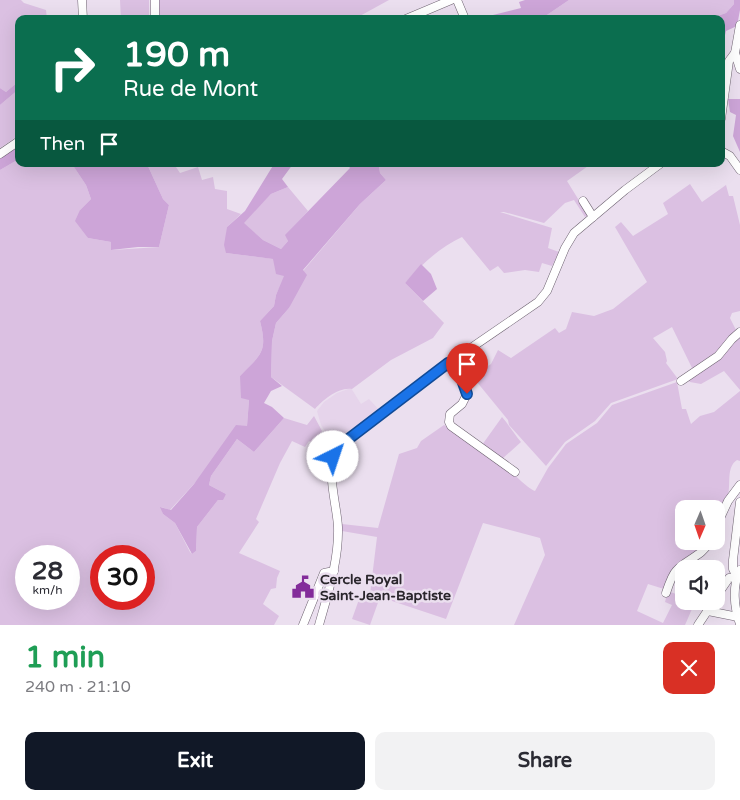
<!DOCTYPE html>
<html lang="en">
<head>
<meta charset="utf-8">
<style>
	:root { --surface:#fff; --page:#f2f2f3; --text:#2b2b33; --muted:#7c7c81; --accent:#111827 }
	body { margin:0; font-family:"Varela Round",sans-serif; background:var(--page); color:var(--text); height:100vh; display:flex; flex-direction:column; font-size:19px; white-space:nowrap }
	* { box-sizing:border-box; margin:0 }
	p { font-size:16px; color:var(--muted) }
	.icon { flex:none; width:28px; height:28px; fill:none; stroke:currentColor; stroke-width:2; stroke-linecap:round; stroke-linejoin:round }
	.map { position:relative; height:625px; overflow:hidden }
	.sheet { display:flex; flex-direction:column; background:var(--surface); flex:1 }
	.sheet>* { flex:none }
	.guide { position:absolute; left:15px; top:15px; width:710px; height:152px; border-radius:10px; box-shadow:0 5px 20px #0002; background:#0b6e4f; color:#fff; overflow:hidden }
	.needle { width:32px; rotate:182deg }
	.fabs { position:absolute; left:675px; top:500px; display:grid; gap:10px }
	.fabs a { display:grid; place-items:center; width:50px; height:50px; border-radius:10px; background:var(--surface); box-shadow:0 5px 20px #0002; font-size:25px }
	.speed { position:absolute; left:15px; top:545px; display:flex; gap:10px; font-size:25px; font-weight:700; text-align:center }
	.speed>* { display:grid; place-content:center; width:65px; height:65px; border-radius:50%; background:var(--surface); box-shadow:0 5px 20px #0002; line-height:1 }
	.speed small { font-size:12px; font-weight:400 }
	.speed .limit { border:8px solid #d22; background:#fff; color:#111 }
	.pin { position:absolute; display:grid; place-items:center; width:42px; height:42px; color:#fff; margin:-51px -21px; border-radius:50% 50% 50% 0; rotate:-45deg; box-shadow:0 0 5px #0007 }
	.pin .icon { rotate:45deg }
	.me { position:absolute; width:55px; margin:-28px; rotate:41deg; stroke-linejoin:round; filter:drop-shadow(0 0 4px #0008) }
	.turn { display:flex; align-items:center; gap:18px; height:105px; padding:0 25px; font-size:22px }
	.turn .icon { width:65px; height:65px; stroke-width:2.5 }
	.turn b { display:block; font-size:35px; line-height:42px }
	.then { display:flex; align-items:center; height:48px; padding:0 25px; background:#0003; gap:10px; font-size:19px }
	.round { display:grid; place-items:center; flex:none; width:52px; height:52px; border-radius:10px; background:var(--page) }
	.headline { display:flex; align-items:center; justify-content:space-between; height:85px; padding:0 25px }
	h1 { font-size:30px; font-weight:800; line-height:38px; color:#1e9e55 }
	.button { display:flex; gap:10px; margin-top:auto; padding:10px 25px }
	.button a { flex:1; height:58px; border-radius:10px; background:var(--accent); color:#fff; font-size:20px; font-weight:800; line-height:58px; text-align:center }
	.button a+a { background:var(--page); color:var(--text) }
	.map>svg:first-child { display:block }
	.built { fill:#e6d4eb }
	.green { fill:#dbc0e2; fill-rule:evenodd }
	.forest { fill:#cda5d8 }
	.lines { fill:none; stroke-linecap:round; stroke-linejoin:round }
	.minor-casing { stroke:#6e6371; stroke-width:9 }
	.minor { stroke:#fff; stroke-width:8 }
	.route-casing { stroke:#114b97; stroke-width:12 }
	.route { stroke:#1a73e8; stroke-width:9 }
	.labels { text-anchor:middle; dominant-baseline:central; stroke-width:5; stroke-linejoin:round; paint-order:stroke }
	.poi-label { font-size:14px; font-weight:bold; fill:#29252b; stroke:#ebdfef; text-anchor:start }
</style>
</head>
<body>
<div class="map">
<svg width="740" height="625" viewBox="0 0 740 625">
	<rect width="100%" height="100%" fill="#ebdfef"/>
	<!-- built -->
	<polygon class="built" points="351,388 361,404 369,399 380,411 335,446 321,425 317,411 324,402 337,393"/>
	<!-- green -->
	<g class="green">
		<polygon points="0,0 21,0 24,3 46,10 47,19 19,19 19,81 6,92 0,88"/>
		<polygon points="120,0 149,0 149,19 121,19"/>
		<polygon points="158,0 389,0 358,17 356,15 349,19 158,19"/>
		<polygon points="569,0 734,0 734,4 726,13 709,19 541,19"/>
		<polygon points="19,89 19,135 0,148 0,105"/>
		<path d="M19,159v5h53l14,21 5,14 -11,11 8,28 23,4 1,8 47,-3 10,-42 -6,-6 -16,-35h27l6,9 18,-6 4,13 11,-3 2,12 12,2v18l14,5 -14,13 -1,26 48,6 11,17 -9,19 -2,11 -14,15c8,32 1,33 -20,55l9,24 -2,26 -77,84 -9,-3 2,7 12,9 15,29 2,2 4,-3 1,-24 21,-27 8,-6 -17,-9 2,-9 26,-37 17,13 30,-34 23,7 7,-9 8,15 -9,12 -4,-2 -4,6 -13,-6 -12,22 -24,56 3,3 -20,31 41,18 -3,7 -1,10 -5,1 -8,15 16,12 -5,9h-274v-455zM26,556h43v43h-43zM101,556h43v43h-43z"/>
		<path d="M377,164h214l-24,17 21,34 -3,2 -11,-17 -9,3 -21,20 -40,-11h-4l52,16 -4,20 11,4 -7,14 -10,-3 -3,9 -14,-2 -21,3 -6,-7 -8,5 -28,-34c-22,10 -41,28 -57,46l39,40 -11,15 -42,22 -39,29c-14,-2 -29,11 -37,20l-44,-32 1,-36 4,-18 13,-15 14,-37 57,-67 26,-24 -6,-7 -1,-6z"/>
		<polygon points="690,184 702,202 726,185 729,196 733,196 740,225 740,311 732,313 730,318 737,332 715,356 694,372 672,327 653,338 665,352 667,361 666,363 678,379 611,403 595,421 565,442 546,466 509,425 508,420 472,376 491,364 498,350 511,358 555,328 559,333 566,329 572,312 594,316 613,309 647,282 615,227 621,222 633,236 668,214 663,203"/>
		<polygon points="288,187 308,211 286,235 288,241 281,249 263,240 243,223 271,194"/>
		<polygon points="740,336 740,390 724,371 701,384 690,382 688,380"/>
		<path d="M677,382l5,27h4l5,15 9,-8 14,-4 26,-21v70l-3,-1c-11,7 -6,24 -9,35 -3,9 -8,18 -12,27v-13h-32v32h15l4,7 -39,41 -16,-5 -11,27 26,12 9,-18 -7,-3 3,-11 16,6v4l11,1 -10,23h-171l31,-70 -5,-17 -57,-15 -37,96 -66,-22 -10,28 -18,-6 10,-28 8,3 7,-57 -35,-6v-7l36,4 21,-74 18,-6 4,-7 23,-16c21,13 41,27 61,42 7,5 23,22 30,24l13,-23 18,-24 31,-21 15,-18z"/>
		<path d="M502,417c7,8 12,17 19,25l-19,17 -20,-14z"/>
	</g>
	<!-- forest -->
	<g class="forest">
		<polygon points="525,0 569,0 541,19 486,19 485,17 521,8 519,2"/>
		<polygon points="734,0 740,0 740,10 737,26 726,31 721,52 721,19 709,19 726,13 734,4"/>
		<polygon points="19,81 19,89 0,105 0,88 6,92"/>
		<polygon points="728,99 740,99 740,152 733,136 736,115 730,112"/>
		<polygon points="19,145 19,159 0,170 0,156"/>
		<polygon points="72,164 147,164 163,199 169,205 159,247 138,247 111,250 111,242 88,238 75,221 80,210 91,199 86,185"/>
		<path d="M274,164h19l-11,15 6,8 -17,7 -27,29 19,17 18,9 7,-8 -3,-6 65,-67 -3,-4h30l2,3 1,6 6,7 -26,24 -57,66 4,5 -18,33 -13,15 -4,18 -1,36 11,9 -11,5 -7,12 8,4 12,11 -30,34 -17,-13 -26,37 -2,9 17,9 -3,6h-5l-21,27 -1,24 -4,3 -17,-31 -12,-9 -3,-7 11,3 23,-26 42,-59 11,1 2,-26 -8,-2 -1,-22c21,-22 28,-23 20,-55l14,-15 2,-11 8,-19 -8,-2 -3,-15 -47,-6 -2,-8 3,-18 18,-16z"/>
		<polygon points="421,264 431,274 437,289 423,301 405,283"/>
	</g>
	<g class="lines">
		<defs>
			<g id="minor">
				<polyline points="82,0 83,19"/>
				<polyline points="457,0 465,19"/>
				<polyline points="155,19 155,0"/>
				<polyline points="406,19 451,0"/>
				<polyline points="735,53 740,69"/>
				<polyline points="721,119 729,61 735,53 740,25"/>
				<polyline points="721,151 730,156 740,170"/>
				<polyline points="0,154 19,141"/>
				<polyline points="583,201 593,217"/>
				<polyline points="449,363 461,377 467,394 462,404 450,414 449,422 451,426 515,472"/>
				<polyline points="681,381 718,356 732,339 740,332"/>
				<polyline points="716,527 728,501 740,485"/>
				<path d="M740,570c-8,16 -6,37 0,54"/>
				<polyline points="737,577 733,569 733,560 740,502"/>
				<path d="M666,593c2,-6 6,-18 10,-22 10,-12 27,-15 34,-30"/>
				<polyline points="716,597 729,578 737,577"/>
				<polyline points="708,611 738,617"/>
				<polyline points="303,625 324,573 334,571"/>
				<path d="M319,625c9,-32 20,-65 19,-98 -1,-23 -14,-60 0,-80l111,-84 89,-61 9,-11 18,-43 9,-15 51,-43 35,-26"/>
				<polyline points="698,625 714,601"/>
			</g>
		</defs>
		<!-- minor casing -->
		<use href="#minor" class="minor-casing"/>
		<!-- minor -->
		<use href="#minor" class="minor"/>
	</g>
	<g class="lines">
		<defs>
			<polyline id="route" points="333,457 338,447 448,363 461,377 467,394"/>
		</defs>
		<!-- route casing -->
		<use href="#route" class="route-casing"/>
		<!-- route -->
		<use href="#route" class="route"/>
	</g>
	<!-- icons -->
	<defs>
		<symbol id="civic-bare" viewBox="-9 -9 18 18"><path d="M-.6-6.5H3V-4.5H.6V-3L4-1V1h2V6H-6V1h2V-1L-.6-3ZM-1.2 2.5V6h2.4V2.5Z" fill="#832c9a" stroke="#ebdfef" stroke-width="2.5" paint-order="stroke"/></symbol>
	</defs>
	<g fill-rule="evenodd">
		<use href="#civic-bare" x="287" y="571" width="32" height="32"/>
	</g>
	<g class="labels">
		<!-- poi labels -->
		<g class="poi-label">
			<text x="320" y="579">Cercle Royal<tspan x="320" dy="16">Saint-Jean-Baptiste</tspan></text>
		</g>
	</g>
</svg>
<div class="fabs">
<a><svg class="needle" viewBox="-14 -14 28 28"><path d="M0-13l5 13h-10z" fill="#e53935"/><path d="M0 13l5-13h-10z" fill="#7c7c81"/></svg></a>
<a><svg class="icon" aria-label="sound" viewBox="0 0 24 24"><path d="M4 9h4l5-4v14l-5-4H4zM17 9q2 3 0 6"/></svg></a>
</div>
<div class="speed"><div>28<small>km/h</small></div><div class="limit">30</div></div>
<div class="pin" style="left:467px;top:394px;background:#d93025"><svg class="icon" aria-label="arrive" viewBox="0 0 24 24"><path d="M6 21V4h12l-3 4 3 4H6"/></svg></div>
<svg class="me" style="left:333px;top:457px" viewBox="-20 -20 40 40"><circle r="19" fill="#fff"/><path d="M0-13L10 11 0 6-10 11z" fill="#1a73e8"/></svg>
<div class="guide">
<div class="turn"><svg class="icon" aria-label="right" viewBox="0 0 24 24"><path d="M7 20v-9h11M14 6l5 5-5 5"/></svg><div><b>190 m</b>Rue de Mont</div></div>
<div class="then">Then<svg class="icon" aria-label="arrive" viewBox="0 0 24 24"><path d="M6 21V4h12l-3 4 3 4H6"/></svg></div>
</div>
</div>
<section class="sheet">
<div class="headline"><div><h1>1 min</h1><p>240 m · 21:10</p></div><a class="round" style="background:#d93025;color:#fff"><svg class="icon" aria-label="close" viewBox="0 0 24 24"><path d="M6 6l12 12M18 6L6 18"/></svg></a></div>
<div class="button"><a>Exit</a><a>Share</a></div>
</section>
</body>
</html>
